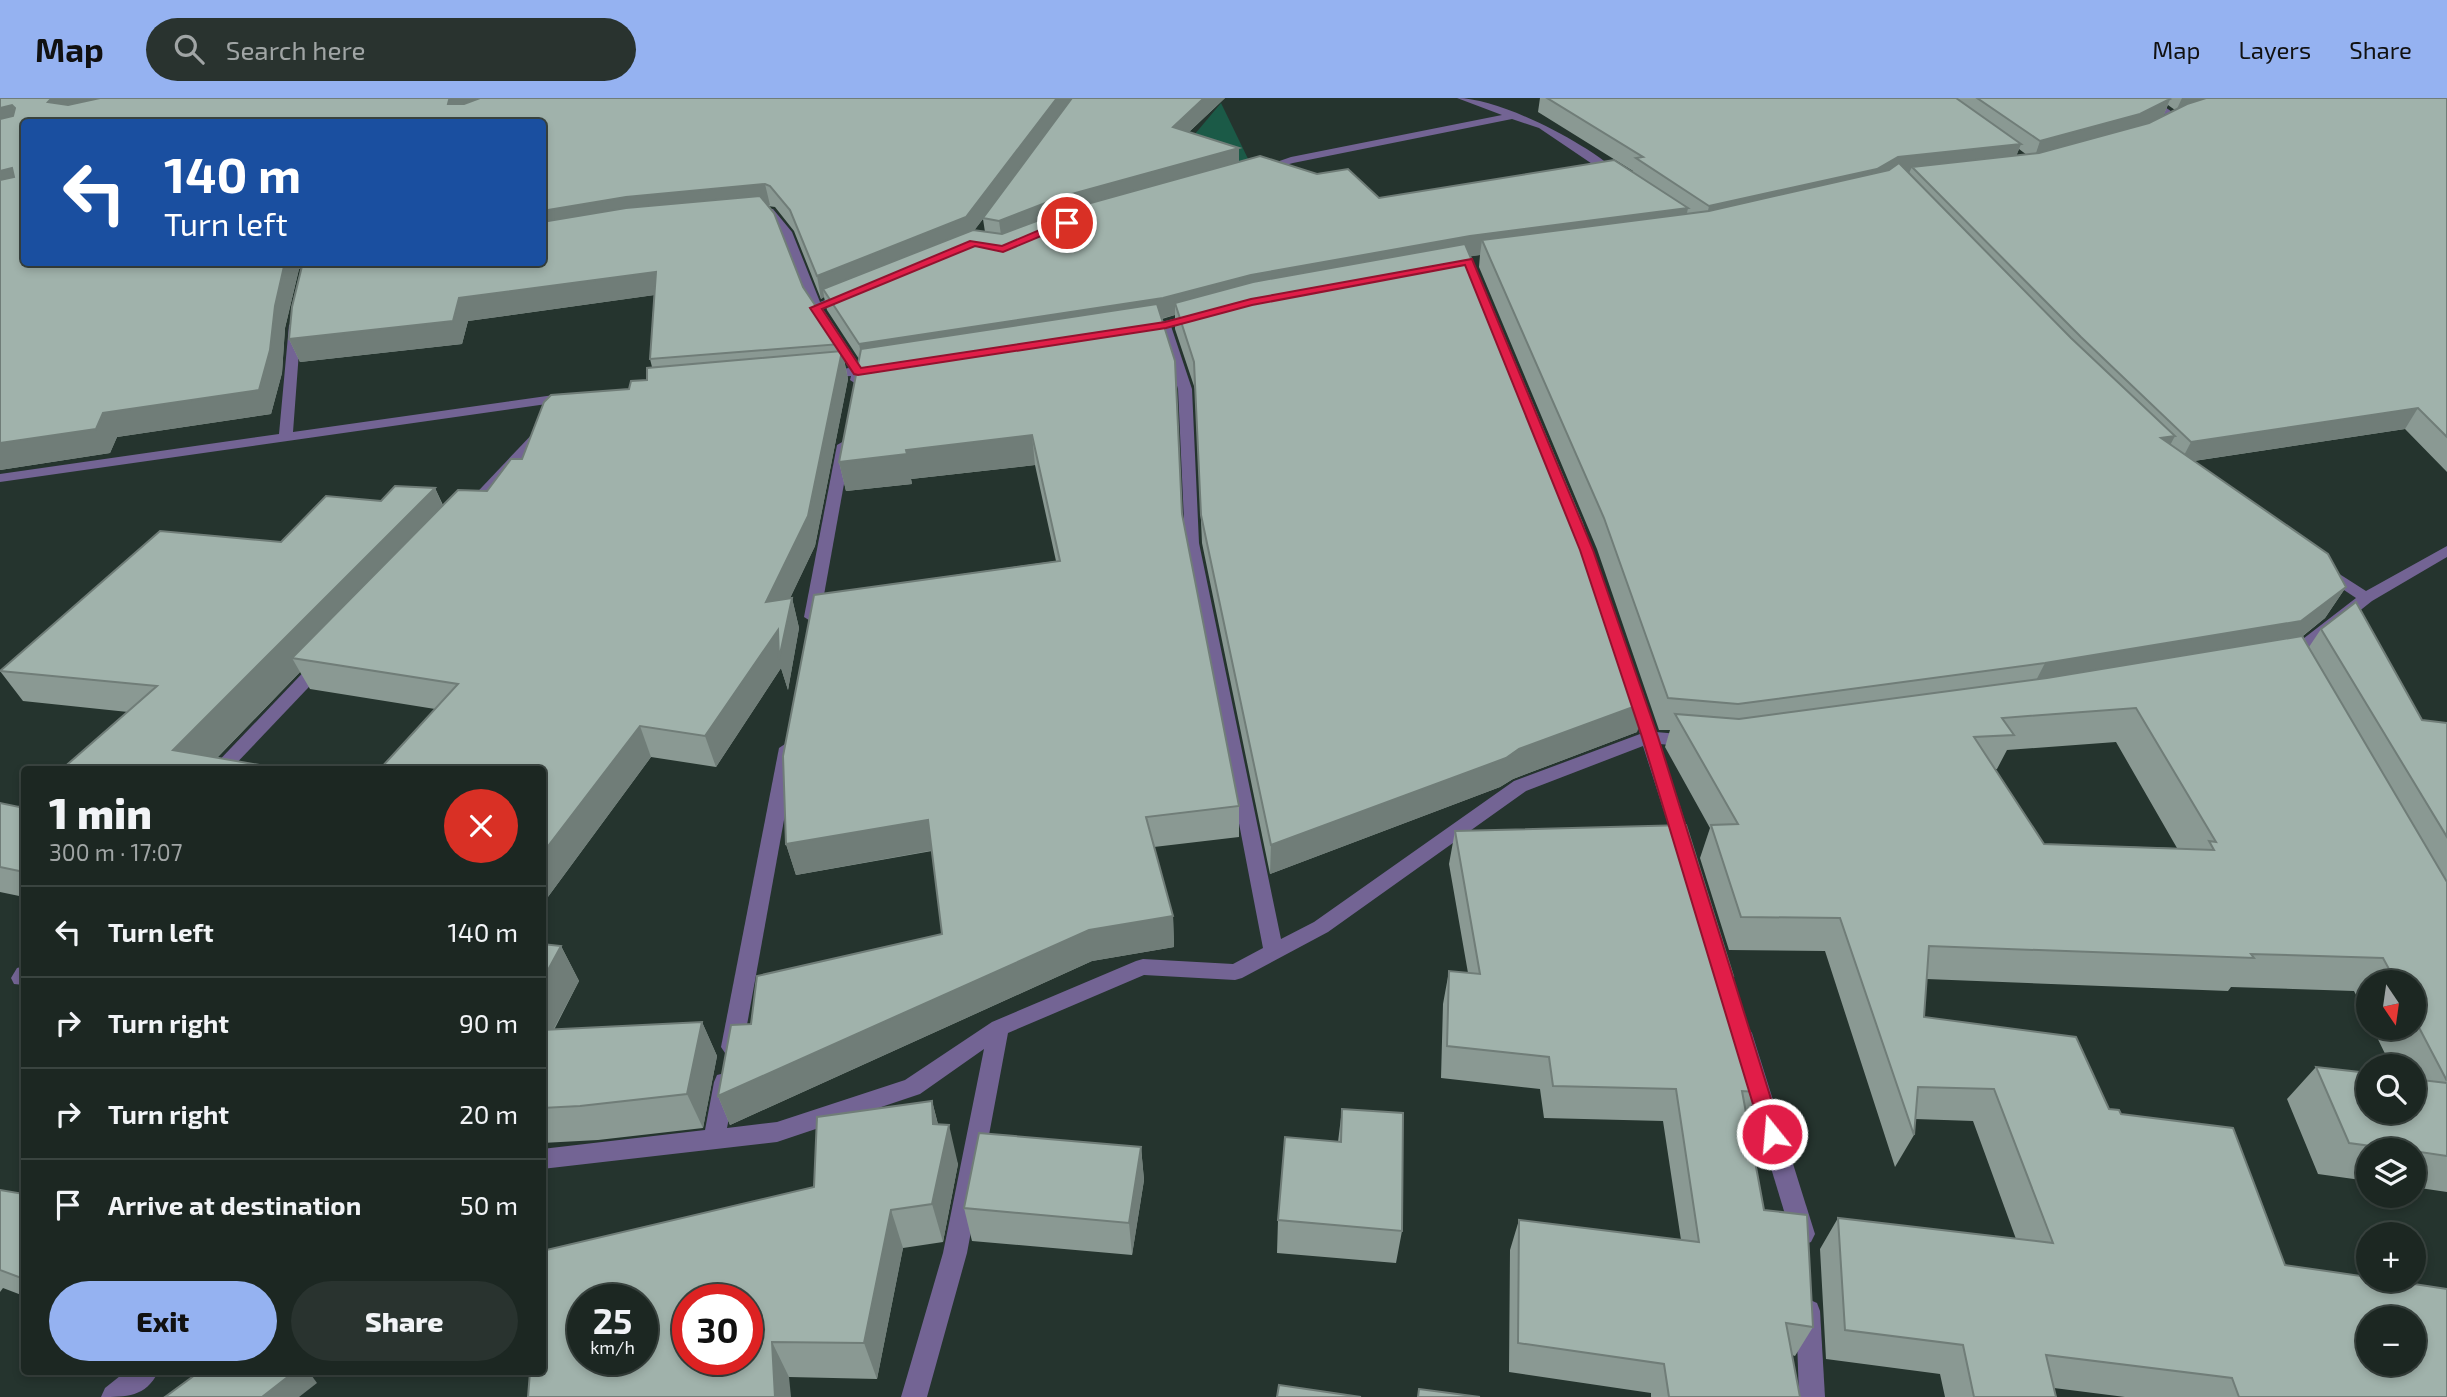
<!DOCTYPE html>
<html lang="en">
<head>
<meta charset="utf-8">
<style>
	:root { --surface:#1c2722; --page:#29332f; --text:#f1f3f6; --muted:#a0a5a5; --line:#3a4440; --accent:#95b2f1 }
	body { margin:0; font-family:"Exo 2",sans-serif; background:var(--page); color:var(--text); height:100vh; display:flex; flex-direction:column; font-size:26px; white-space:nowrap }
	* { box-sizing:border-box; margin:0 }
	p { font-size:23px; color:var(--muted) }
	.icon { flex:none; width:38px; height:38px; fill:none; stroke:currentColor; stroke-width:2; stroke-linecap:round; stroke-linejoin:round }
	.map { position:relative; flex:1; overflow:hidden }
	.sheet { position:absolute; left:21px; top:668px; width:525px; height:609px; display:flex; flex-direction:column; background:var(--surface); border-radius:7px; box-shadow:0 4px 10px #0003,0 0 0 2px var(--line) }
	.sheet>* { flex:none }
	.top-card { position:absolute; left:21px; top:21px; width:525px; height:147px; border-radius:7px; box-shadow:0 4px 10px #0003,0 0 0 2px var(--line); background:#1a4fa0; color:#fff; overflow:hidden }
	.needle { width:46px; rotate:167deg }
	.buttons { position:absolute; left:2356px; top:872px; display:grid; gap:14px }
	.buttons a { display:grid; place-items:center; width:70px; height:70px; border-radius:50%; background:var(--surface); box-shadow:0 4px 10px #0003,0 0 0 2px var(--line); font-size:35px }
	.speed { position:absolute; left:567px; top:1186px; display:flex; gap:14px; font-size:35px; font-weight:700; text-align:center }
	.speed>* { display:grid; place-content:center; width:91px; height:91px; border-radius:50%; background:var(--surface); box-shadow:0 4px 10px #0003,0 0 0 2px var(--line); line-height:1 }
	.speed small { font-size:18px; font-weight:400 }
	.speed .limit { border:10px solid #d22; background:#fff; color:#111 }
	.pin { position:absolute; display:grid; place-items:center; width:60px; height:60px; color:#fff; margin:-30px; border:4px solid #fff; border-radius:50%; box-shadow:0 2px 7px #0007 }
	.me { position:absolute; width:77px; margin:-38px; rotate:343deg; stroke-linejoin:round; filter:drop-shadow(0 0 5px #0008) }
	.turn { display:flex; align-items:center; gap:24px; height:147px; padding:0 28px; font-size:32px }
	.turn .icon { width:91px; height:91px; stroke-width:2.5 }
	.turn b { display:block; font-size:49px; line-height:60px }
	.round { display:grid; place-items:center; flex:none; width:74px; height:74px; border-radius:37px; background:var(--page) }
	.summary { display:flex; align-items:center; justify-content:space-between; height:119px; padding:0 28px }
	h1 { font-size:42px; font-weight:800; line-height:52px }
	.action { display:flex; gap:14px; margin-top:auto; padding:14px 28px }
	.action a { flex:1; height:80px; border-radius:42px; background:var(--accent); color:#111; font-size:28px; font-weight:800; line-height:80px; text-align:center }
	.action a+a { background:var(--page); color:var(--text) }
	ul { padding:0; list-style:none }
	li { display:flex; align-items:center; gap:21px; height:91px; padding:0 28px; border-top:2px solid var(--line) }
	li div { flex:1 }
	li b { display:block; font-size:26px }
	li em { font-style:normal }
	header { display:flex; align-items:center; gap:42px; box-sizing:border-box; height:98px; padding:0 35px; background:var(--accent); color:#111 }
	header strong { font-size:33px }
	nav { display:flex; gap:38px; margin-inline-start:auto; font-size:24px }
	.search { width:490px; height:63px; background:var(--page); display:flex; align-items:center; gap:18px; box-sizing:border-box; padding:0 24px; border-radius:38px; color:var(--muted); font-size:26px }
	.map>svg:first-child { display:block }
	.green { fill:#1b5a47 }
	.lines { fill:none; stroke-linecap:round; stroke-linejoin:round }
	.minor { fill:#736494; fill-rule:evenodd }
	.wall { fill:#8a9993; fill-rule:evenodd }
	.shaded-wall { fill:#707d78 }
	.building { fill:#a0b2ab; stroke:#707d78; stroke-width:2; fill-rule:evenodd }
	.route { fill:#e11d48; stroke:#92132f; stroke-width:2 }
</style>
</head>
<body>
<header>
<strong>Map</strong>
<div class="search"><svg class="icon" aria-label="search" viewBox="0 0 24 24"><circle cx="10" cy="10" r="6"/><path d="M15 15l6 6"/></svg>Search here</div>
<nav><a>Map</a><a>Layers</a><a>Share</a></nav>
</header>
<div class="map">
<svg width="2447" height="1299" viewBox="0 0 2447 1299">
	<rect width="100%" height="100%" fill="#25342e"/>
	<!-- green -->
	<polygon class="green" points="1221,5 1251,67 1184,49"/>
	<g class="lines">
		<!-- minor -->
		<g class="minor">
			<path d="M1457,0c44,0 134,47 165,78l-9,2 -74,-50 -27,-9 -219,44 -35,10 -5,-3 38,-13 211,-42z"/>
			<polygon points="2139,0 2151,0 2180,19 2172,21"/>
			<polygon points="758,111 773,111 792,134 820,204 844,194 852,194 852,200 823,211 861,269 878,267 884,271 883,274 864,276 861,285 856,286 850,282 851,278 818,280 818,274 849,270 810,210 781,135 766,117 754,116 753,114"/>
			<polygon points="1196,215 1202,219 1200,222 1171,228 1192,291 1199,445 1281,841 1314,824 1514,683 1640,636 1627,594 1635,588 1643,594 1656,634 1690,637 1699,643 1690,649 1660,646 1693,748 1691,753 1677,753 1675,748 1643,648 1526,693 1328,834 1242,880 1235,882 1144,877 1008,935 967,1155 927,1299 901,1299 943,1155 984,951 920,996 777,1044 542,1071 542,1051 705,1032 714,984 717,977 725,975 733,977 736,984 727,1030 777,1024 905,982 992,924 1136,863 1143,861 1233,866 1263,850 1185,445 1178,291 1160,231 1141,235 1135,231"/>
			<polygon points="295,223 301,227 293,334 568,295 575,299 568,303 0,384 0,376 279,336 289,227"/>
			<polygon points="542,330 549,334 547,337 475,413 465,413 463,410 465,407 537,331"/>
			<polygon points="844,343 851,347 820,519 812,524 804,519 837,347"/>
			<polygon points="2447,448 2447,459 2372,503 2294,565 2282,565 2280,561 2282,557 2356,500 2320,476 2317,473 2320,470 2330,470 2366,493"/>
			<polygon points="320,562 326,563 328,567 326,571 230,672 210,672 314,563"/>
			<polygon points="788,644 797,650 743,949 739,955 732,958 725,955 721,949 779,650"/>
			<polygon points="24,868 24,887 14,886 11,880 17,870"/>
			<polygon points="1741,926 1748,929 1752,935 1815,1136 1811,1144 1803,1147 1795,1144 1791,1136 1730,935 1734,929"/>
			<polygon points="1808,1201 1817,1205 1820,1213 1825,1299 1799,1299 1796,1213 1799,1205"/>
			<path d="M125,1274h33c-12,25 -32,25 -57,25l4,-9z"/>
		</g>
	</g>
	<!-- wall -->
	<g class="wall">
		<path d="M0,0h1225l-36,34 50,16v14l21,-6 57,18 31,-5 31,29 235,-38 19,12v-1l-95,-59 2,-14h907v374l-42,-43 -211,32 134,93 18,33 -21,31 -22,18 6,11 12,-18 35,-27 66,118 25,3v469l-34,-5v-37h-45v31l-50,-7 -31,-75 29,-32 52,6v38h45v-45h-22l-19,-39h41v-45h-45v36l-14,-27 -123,-4 -3,4 -302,-12 -2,38 152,20 33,72 10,1 2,4 112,14 52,137 83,12v2h13l66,10v108h-322l-71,-9 2,9h-111l-5,-23 -114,-15 -6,-110 18,-31 178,21 -43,-118 -58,-2 -1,16 -19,32 -70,-216 -96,-1 -29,-92 10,-30 -45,-81 5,-17h-11l-62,-181 -118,-282 1,-12 -10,1 112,267 62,180 -7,29 -124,47 -13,8 -230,87 -68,-331 -7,-154 -20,-60v-14l-13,4 13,42 7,153 57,292v31l-85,10 19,69 1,31 -82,14 -362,164 -12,-29 13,-71 20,-1 6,-48 185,-42 -10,-83 -136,24 -10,-31 -3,-88 31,-161 242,-34 -21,-96 -124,14 1,5 -66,7 -7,-29 20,-103 -32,-49 -3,-13 -3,2 -27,-68 -19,-24 -7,-1 6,7 29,74 38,57 7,35 -33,167 -25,52h2l7,30 -11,62 -7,-22 -65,99 -65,-10 -109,148v-135h-163l56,-61 -125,-20 -10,-17 -83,86 71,12h-227l67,-58 -105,-11 -23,-30 160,-140 121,11 45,-46 55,5 14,-15 40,2 8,17 15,-15 29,1 24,-32h11l22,-57 7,-7 78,-6 2,-8 16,-1v-12l5,-1 -2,-8 4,-64 -186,26 -6,23 -162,18 -11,-23 3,-32 9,-39 -2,1 -14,59 -3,45 -11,41 -154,23 -7,16 -110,17zM2168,7l7,5 -12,6zM24,24h518v140h-518zM2019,51l8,6 -11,1zM983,121l2,13 -10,-2v-1zM2116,644l61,106 -133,-4 -49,-75h2l10,-19zM2368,1220h45v45h-45z"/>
		<polygon points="24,704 24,799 0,794 0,705 19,709"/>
		<polygon points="1455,733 1733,878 1729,888 1757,994 1747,1018 1764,1112 1813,1229 1795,1258 1792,1257 1800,1299 1651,1299 1651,1295 1509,1274 1510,1152 1519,1122 1681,1142 1663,1023 1544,1020 1540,991 1441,980 1443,906 1449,873 1468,875 1449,766"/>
		<polygon points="542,846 561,848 579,883 554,932 702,924 717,958 703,1030 598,1042 542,1045"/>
		<polygon points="932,1003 938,1026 958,1066 943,1144 903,1150 877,1281 789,1279 528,1299"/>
		<polygon points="1342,1011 1402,1133 1396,1165 1277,1155 1278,1122 1338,1044"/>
		<polygon points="1141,1049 1144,1082 1132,1157 972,1143 964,1110"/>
		<polygon points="0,1092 24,1096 24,1198 3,1190 0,1194"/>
	</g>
	<!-- shaded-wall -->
	<g class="shaded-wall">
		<polygon points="57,0 160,0 60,21 48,4 50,2"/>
		<polygon points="453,0 511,0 456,22 448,6 449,2"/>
		<polygon points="1057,0 1073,0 968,141 823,191 824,199 821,201 817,178"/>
		<polygon points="1204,0 1225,0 1173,49 1173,29"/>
		<polygon points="2182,0 2221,0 2176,13"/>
		<polygon points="2170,1 2163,19 2132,34 2034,61 2040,43"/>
		<polygon points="12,7 23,27 0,33 0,10"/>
		<polygon points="2021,46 2014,64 1912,69 1909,75 1705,127 1709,108 1898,59"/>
		<polygon points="1239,50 1239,71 1002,144 999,123 1061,99"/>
		<polygon points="12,70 24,91 0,96 0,73"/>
		<polygon points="765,86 770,107 632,120 542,136 542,113 626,99"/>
		<polygon points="1688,110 1684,130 1482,142 1480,157 1175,205 1175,217 1163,220 863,267 859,246 1470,138"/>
		<polygon points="285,164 314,164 308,166 299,171 285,230 282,275 271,316 117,339 110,355 0,372 0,345 103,315 275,208"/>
		<polygon points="656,174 662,196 468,223 462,246 300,264 289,241 459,200"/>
		<polygon points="842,253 848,281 815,448 774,534 766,504"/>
		<polygon points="2418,310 2405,331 2180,365 2191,344"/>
		<polygon points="1032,337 1035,367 911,381 912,386 846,393 839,364 906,352"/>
		<polygon points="2175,338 2159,368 2161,340"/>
		<polygon points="435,390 448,420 292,560 300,574 205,672 173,652"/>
		<polygon points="2346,489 2325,520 2281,555 2029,596 2045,565"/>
		<polygon points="792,500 799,530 788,592 781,570 716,669 705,638"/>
		<polygon points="1644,605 1637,634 1513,681 1500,689 1270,776 1271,747 1519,651"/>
		<polygon points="640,628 651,659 542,807 542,756"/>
		<polygon points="928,722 934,752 796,777 786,746"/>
		<polygon points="1173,818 1174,849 1092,863 730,1027 718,998 1089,832"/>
		<polygon points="561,848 579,883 542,953 542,883"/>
		<polygon points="702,924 717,958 703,1030 687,996"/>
		<polygon points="932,1003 942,1043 949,1027 958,1066 943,1144 932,1106"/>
		<polygon points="1141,1049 1144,1082 1132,1157 1129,1125"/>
		<polygon points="891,1112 903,1150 877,1281 864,1245"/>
		<polygon points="772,1244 789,1279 791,1299 775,1299"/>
		<polygon points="294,1274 309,1274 317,1285 299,1299 262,1299"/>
	</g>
	<!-- building -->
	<g class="building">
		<polygon points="0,0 57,0 50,2 48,4 68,7 100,0 453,0 449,2 448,6 464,6 480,0 1057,0 966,119 817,178 790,112 770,88 765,86 626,99 542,113 542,24 24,24 24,164 285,164 275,208 270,252 259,292 103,315 96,331 0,345 0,82 14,79 12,70 0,73 0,21 13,18 15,10 12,7 0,10"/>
		<polygon points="1072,0 1204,0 1173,29 1239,50 1061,99 999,123 983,120"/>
		<polygon points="1547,0 1956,0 2021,46 1898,59 1877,71 1709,108 1636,60 1643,59"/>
		<polygon points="1977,0 2168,0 2170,1 2140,16 2040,43"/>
		<polygon points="2206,0 2447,0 2447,339 2418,310 2191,344 2081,239 1912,69 2039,55 2149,25 2187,6"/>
		<polygon points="1260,58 1317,76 1348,71 1379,100 1614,62 1688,110 1470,138 1251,177 1163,200 859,246 823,191 973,132 1002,136 1069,111"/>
		<polygon points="1899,65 2071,240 2175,338 2161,340 2328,456 2346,489 2301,523 2045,565 1738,606 1668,600 1604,420 1482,142 1709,113 1889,72"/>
		<polygon points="760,98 774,115 803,189 841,246 650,261 656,174 459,200 453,223 289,241 292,209 303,164 542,164 542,124 626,110"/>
		<polygon points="1465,146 1582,425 1644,605 1519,651 1506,660 1271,747 1201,417 1194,264 1175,205 1253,184"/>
		<polygon points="1157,206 1175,263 1182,416 1239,708 1146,719 1173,818 1089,832 718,998 731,927 751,926 757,878 942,836 928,722 786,746 783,658 814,497 1060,463 1032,337 906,352 907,356 839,364 861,251"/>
		<polygon points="842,253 808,418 766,504 792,500 779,561 778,532 705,638 640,628 542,756 542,672 379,672 458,586 292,560 458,392 487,393 511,361 522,361 544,304 551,297 629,291 631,283 647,282 647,270"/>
		<polygon points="395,388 435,390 173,652 288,672 61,672 157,588 0,573 160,433 281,444 326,398 381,403"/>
		<polygon points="2356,504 2422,622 2447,625 2447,739 2321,531"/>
		<path d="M2302,538l145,246v199l-34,-65v-34h-17l-13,-24 -132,-4 3,4 -325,-12 -5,71 152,20 33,72 10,1 2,4 112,14 52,137 83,12v2h13l66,10v108h-208l-7,-19 -186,-23 10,42h-82l-11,-52 -118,-15 -7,-112 215,25 -59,-154 -76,-2 -4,48 -74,-217 -99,-1 -30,-92 27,-1 -63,-110 64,5 308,-41zM2136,610l80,134 -7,-1 5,9 -170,-6 -70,-107 40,-2 -12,-17zM2368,1220h45v45h-45z"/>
		<polygon points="24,704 24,774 0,769 0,705 19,709"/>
		<polygon points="1686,727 1733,878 1727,878 1757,994 1742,993 1764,1112 1807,1117 1813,1229 1786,1225 1800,1299 1669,1299 1664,1266 1518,1245 1519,1122 1699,1144 1676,991 1553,988 1549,959 1447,948 1449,873 1480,876 1455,733"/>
		<polygon points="542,846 561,848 542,883"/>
		<polygon points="702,924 687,996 580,1008 542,1010 542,932"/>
		<polygon points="2316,969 2368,975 2368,1013 2413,1013 2413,981 2447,985 2447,1058 2413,1053 2413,1052 2401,1052 2349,1045"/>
		<path d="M932,1003l1,23 16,1 -17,79 -41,6 -27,133 -92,-1 3,55h-247l2,-25h12v-121l272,-64 3,-70zM583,1202h59v60h-59zM688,1202h59v60h-59z"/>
		<polygon points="1342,1011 1403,1015 1402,1133 1278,1122 1285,1039 1341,1044"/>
		<polygon points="979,1035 1141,1049 1129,1125 964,1110"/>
		<polygon points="0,1092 24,1096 24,1181 0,1172"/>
		<polygon points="199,1274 294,1274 262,1299 165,1299"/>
		<polygon points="1279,1287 1361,1299 1277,1299"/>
		<polygon points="1419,1291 1480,1299 1418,1299"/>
	</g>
	<!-- route -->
	<polygon class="route" points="1063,122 1072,125 1003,154 975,148 822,211 861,270 1165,224 1251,201 1472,161 1593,452 1658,639 1782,1036 1779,1043 1772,1045 1765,1043 1762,1036 1642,639 1580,452 1465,167 1252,207 1166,230 858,277 854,276 810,210 970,143 1002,148"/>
</svg>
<div class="buttons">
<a><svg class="needle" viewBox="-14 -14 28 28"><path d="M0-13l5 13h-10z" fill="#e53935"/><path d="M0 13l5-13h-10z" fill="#a0a5a5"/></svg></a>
<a><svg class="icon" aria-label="search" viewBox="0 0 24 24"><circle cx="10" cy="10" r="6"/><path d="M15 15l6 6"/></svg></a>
<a><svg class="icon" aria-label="layers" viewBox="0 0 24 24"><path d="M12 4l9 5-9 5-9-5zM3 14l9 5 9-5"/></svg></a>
<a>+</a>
<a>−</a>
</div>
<div class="speed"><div>25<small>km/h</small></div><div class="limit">30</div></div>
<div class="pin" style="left:1067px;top:125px;background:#d93025"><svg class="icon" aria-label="arrive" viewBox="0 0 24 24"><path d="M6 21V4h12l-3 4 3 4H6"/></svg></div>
<svg class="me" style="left:1772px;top:1036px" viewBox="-20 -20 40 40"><circle r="17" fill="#e11d48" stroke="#fff" stroke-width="3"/><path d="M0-11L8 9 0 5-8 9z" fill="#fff"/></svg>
<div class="top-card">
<div class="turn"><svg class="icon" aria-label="left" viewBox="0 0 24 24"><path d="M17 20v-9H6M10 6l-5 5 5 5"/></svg><div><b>140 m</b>Turn left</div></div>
</div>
<section class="sheet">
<div class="summary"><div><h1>1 min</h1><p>300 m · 17:07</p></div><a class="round" style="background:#d93025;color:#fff"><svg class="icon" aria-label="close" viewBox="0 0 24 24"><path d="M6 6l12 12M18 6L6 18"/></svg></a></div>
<ul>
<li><svg class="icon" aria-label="left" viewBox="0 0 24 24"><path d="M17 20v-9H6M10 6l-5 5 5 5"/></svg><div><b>Turn left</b></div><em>140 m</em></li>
<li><svg class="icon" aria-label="right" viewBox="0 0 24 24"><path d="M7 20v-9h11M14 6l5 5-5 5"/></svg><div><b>Turn right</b></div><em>90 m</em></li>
<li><svg class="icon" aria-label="right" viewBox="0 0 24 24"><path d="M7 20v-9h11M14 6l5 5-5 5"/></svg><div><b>Turn right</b></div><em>20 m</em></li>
<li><svg class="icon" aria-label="arrive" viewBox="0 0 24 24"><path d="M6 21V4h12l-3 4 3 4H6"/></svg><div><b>Arrive at destination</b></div><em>50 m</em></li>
</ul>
<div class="action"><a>Exit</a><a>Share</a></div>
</section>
</div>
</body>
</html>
